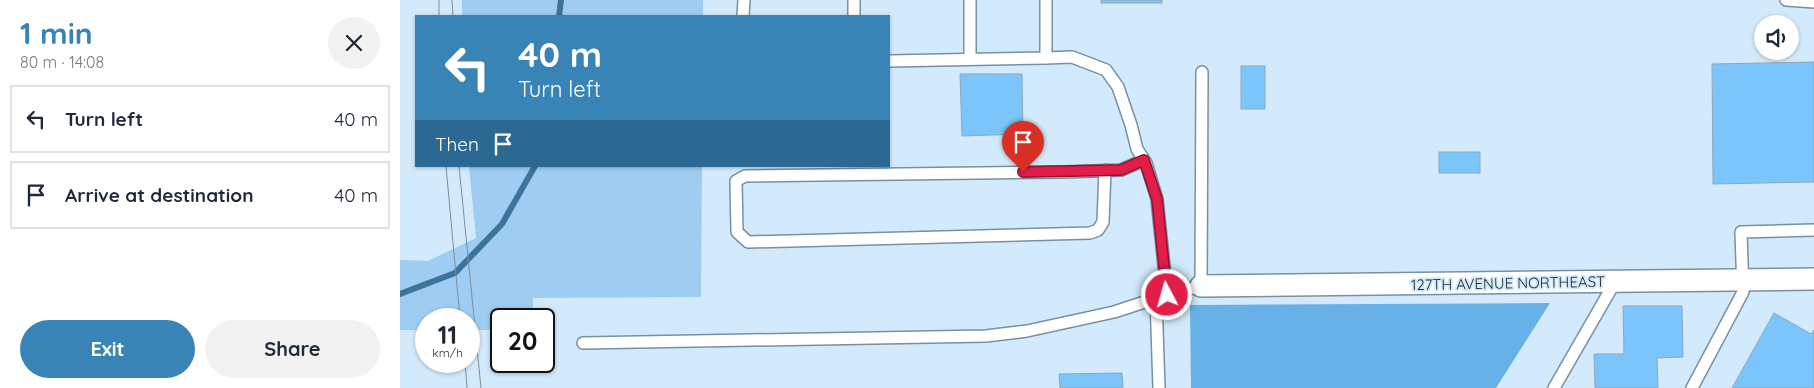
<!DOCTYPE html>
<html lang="en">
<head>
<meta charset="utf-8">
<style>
	:root { --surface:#fff; --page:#f2f2f3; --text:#1f2937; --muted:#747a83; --line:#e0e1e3; --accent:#3884b7 }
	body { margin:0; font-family:Quicksand,sans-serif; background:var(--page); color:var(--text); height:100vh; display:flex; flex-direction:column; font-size:19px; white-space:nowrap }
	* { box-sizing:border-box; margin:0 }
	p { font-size:16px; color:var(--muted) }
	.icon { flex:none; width:28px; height:28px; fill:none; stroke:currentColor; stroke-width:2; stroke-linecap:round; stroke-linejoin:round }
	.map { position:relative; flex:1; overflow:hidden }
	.sheet { display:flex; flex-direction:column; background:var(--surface); width:400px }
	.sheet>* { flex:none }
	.top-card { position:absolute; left:15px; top:15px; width:475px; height:152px; border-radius:0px; box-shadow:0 1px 4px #0004; background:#3884b7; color:#fff; overflow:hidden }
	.buttons { position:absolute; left:1354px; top:15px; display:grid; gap:10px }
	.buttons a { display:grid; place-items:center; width:45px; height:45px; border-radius:50%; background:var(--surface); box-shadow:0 1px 4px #0004; font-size:25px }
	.speed { position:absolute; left:15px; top:308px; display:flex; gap:10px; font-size:25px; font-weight:700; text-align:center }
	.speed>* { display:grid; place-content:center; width:65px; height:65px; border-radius:50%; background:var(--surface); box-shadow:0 1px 4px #0004; line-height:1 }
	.speed small { font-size:12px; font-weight:400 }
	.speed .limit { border:2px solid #111; border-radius:8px; background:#fff; color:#111 }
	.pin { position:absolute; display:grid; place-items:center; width:42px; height:42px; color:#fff; margin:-51px -21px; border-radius:50% 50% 50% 0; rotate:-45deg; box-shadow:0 0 5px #0007 }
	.pin .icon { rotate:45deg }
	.me { position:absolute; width:55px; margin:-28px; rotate:354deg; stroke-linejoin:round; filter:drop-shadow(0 0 4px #0008) }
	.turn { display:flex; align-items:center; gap:18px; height:105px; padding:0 20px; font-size:22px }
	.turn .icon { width:65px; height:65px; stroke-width:2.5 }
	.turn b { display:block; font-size:35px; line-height:42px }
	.then { display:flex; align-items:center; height:48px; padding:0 20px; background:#0003; gap:10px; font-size:19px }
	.round { display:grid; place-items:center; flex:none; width:52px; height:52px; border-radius:26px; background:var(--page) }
	.head { display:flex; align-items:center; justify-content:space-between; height:85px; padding:0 20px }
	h1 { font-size:30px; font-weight:700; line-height:38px; color:var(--accent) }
	.button { display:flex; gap:10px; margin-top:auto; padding:10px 20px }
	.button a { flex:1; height:58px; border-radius:30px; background:var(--accent); color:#fff; font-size:20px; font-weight:700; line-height:58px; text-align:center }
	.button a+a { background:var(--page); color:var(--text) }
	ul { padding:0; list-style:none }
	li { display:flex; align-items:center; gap:15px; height:68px; margin:0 10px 8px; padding:0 10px; border:2px solid var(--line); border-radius:0px }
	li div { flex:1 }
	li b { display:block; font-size:19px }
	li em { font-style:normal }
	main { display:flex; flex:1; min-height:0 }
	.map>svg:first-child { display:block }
	.green { fill:#9ecdf1 }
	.forest { fill:#68b1e7 }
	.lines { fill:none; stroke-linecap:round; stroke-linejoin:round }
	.stream { stroke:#3d749b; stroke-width:6 }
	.building { fill:#7bc5fb; stroke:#8da8bd }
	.lane-casing { stroke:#7690a5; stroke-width:14 }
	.street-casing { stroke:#7690a5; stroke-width:24 }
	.lane { stroke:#fff; stroke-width:11 }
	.street { stroke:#fff; stroke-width:21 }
	.tram { stroke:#7d8e9b; stroke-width:1 }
	.route-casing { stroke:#92132f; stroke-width:12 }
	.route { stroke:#e11d48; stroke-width:9 }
	.labels { text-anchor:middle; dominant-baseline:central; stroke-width:4; stroke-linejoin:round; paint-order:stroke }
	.street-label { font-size:15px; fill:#202b33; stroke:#d3eafc }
</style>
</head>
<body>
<main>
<section class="sheet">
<div class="head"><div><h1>1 min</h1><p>80 m · 14:08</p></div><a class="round"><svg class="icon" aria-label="close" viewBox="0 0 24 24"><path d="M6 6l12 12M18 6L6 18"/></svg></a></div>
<ul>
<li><svg class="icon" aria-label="left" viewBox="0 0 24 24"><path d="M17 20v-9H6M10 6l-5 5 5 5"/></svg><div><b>Turn left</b></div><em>40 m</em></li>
<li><svg class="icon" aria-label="arrive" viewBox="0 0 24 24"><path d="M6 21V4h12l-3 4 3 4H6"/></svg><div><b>Arrive at destination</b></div><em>40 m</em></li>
</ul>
<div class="button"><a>Exit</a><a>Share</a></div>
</section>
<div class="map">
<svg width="1414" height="388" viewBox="0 0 1414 388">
	<rect width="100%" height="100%" fill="#d3eafc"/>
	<!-- green -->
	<g class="green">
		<rect x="62" y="0" width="241" height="16"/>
		<polygon points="69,166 302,166 301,297 133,298 133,319 101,319 101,330 69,330 69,319 26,319 26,330 0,330 0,260 28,261 76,238"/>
	</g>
	<!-- forest -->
	<polygon class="forest" points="1150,303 1096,388 791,388 790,305"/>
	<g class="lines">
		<!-- stream -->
		<g class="stream">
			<polyline points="159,16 161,0"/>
			<polyline points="0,294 55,273 102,224 135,166"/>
		</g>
	</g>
	<!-- building -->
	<g class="building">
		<rect x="701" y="0" width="61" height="3"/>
		<polygon points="1414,62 1414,182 1313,184 1312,64"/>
		<rect x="841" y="66" width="24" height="43"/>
		<polygon points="560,74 622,74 623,134 562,136"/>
		<rect x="1039" y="152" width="41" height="21"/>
		<polygon points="1223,306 1282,306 1283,357 1257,358 1258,388 1195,388 1194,354 1224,354"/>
		<polygon points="1374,313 1411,334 1414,330 1414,388 1332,388"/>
		<polygon points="722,373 723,388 660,388 659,374"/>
	</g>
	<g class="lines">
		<defs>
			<g id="lane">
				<polyline points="454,0 454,16"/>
				<polyline points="570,0 570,59"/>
				<polyline points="1386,0 1414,2"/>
				<polyline points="343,16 344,0"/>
				<polyline points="646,58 672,57 706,70 718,87 731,125 737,149 746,163 757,199 767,295"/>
				<polyline points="489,61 646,58 646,0"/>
				<polyline points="705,170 703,222 698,230 690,233 348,242 337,232 336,181 345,176 663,172 721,170 744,160"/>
				<polyline points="756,298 759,388"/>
				<polyline points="183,343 586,336 627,331 714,312 763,296 801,286 802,72"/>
				<polyline points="1154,388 1215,282"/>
				<polyline points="1292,388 1343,292 1341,232 1414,230"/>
			</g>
			<polyline id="street" points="801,286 1414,279"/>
		</defs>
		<!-- lane casing -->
		<use href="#lane" class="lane-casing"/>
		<!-- street casing -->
		<use href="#street" class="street-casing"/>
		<!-- lane -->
		<use href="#lane" class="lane"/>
		<!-- street -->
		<use href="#street" class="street"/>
		<!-- tram -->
		<g class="tram">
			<polyline points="39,0 39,16"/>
			<polyline points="52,0 53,16"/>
			<polyline points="46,166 60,319"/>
			<polyline points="59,166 81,388"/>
			<polyline points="65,361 67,388"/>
		</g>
	</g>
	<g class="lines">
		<defs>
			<polyline id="route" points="623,172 721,170 744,160 757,199 767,295"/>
		</defs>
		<!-- route casing -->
		<use href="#route" class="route-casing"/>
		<!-- route -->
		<use href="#route" class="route"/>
	</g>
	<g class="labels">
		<!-- street labels -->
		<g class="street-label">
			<text transform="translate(1108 283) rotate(-1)">127TH AVENUE NORTHEAST</text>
		</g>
	</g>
</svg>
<div class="buttons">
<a><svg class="icon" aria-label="sound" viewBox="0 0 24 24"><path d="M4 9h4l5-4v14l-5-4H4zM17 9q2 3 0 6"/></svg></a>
</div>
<div class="speed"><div>11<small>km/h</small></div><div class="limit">20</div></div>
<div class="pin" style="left:623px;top:172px;background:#d93025"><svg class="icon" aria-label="arrive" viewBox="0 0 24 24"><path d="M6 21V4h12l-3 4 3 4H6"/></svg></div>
<svg class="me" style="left:767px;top:295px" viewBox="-20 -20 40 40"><circle r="17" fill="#e11d48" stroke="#fff" stroke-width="3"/><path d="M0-11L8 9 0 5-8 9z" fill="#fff"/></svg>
<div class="top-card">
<div class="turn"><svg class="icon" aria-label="left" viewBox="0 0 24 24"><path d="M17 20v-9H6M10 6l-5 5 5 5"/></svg><div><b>40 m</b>Turn left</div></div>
<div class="then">Then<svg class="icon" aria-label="arrive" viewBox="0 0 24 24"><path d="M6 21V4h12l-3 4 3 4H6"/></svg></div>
</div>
</div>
</main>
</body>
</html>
